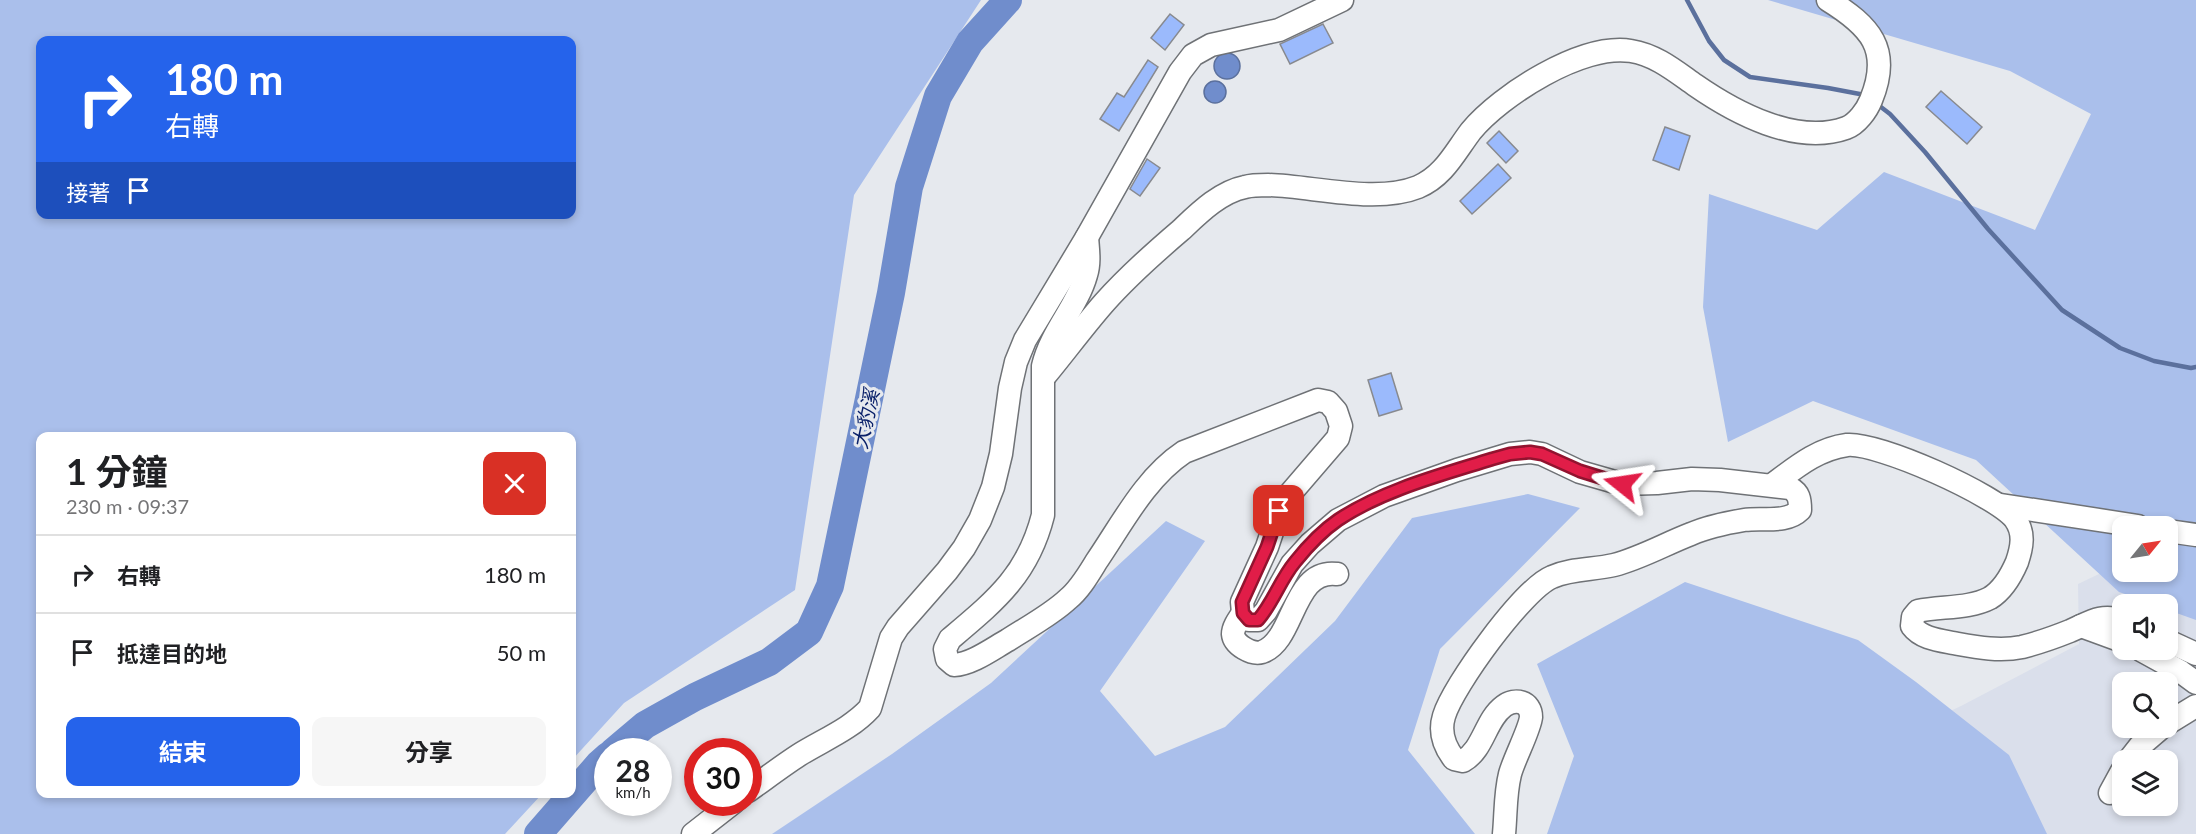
<!DOCTYPE html>
<html lang="zh-TW">
<head>
<meta charset="utf-8">
<style>
	:root { --surface:#fff; --page:#f6f6f6; --text:#202124; --muted:#757577; --line:#e0e0e0; --accent:#2563eb }
	body { margin:0; font-family:Lato,"Noto Sans TC",sans-serif; background:var(--page); color:var(--text); height:100vh; display:flex; flex-direction:column; font-size:22px; white-space:nowrap }
	* { box-sizing:border-box; margin:0 }
	p { font-size:20px; color:var(--muted) }
	.icon { flex:none; width:33px; height:33px; fill:none; stroke:currentColor; stroke-width:2; stroke-linecap:round; stroke-linejoin:round }
	.map { position:relative; flex:1; overflow:hidden }
	.details { position:absolute; left:36px; top:432px; width:540px; height:366px; display:flex; flex-direction:column; background:var(--surface); border-radius:12px; box-shadow:0 3px 9px #0003 }
	.details>* { flex:none }
	.top-card { position:absolute; left:36px; top:36px; width:540px; height:183px; border-radius:12px; box-shadow:0 3px 9px #0003; background:#2563eb; color:#fff; overflow:hidden }
	.needle { width:39px; rotate:60deg }
	.controls { position:absolute; left:2112px; top:516px; display:grid; gap:12px }
	.controls a { display:grid; place-items:center; width:66px; height:66px; border-radius:12px; background:var(--surface); box-shadow:0 3px 9px #0003; font-size:30px }
	.speed { position:absolute; left:594px; top:738px; display:flex; gap:12px; font-size:30px; font-weight:700; text-align:center }
	.speed>* { display:grid; place-content:center; width:78px; height:78px; border-radius:50%; background:var(--surface); box-shadow:0 3px 9px #0003; line-height:1 }
	.speed small { font-size:15px; font-weight:400 }
	.speed .limit { border:9px solid #d22; background:#fff; color:#111 }
	.pin { position:absolute; display:grid; place-items:center; width:51px; height:51px; color:#fff; margin:-26px; border-radius:12px; box-shadow:0 3px 9px #0006 }
	.me { position:absolute; width:66px; margin:-33px; rotate:285deg; stroke-linejoin:round; filter:drop-shadow(0 0 4px #0008) }
	.turn { display:flex; align-items:center; gap:21px; height:126px; padding:0 30px; font-size:27px }
	.turn .icon { width:78px; height:78px; stroke-width:2.5 }
	.turn b { display:block; font-size:42px; line-height:51px }
	.then { display:flex; align-items:center; height:57px; padding:0 30px; background:#0003; gap:12px; font-size:22px }
	.round { display:grid; place-items:center; flex:none; width:63px; height:63px; border-radius:12px; background:var(--page) }
	.head { display:flex; align-items:center; justify-content:space-between; height:102px; padding:0 30px }
	h1 { font-size:36px; font-weight:700; line-height:45px }
	.cta { display:flex; gap:12px; margin-top:auto; padding:12px 30px }
	.cta a { flex:1; height:69px; border-radius:12px; background:var(--accent); color:#fff; font-size:24px; font-weight:700; line-height:69px; text-align:center }
	.cta a+a { background:var(--page); color:var(--text) }
	ul { padding:0; list-style:none }
	li { display:flex; align-items:center; gap:18px; height:78px; padding:0 30px; border-top:2px solid var(--line) }
	li div { flex:1 }
	li b { display:block; font-size:22px }
	li em { font-style:normal }
	.map>svg:first-child { display:block }
	.built { fill:#dadfeb; fill-rule:evenodd }
	.green { fill:#aabfeb; fill-rule:evenodd }
	.water { fill:#708dcc; stroke:#5b709d; stroke-width:1.5 }
	.lines { fill:none; stroke-linecap:round; stroke-linejoin:round }
	.stream { stroke:#5b709d; stroke-width:4.5 }
	.river { stroke:#708dcc; stroke-width:28 }
	.building { fill:#9bbafc; stroke:#888a8f; stroke-width:1.5 }
	.minor-casing { stroke:#6f7276; stroke-width:25 }
	.minor { stroke:#fff; stroke-width:22 }
	.route-casing { stroke:#92132f; stroke-width:15 }
	.route { stroke:#e11d48; stroke-width:10 }
	.labels { text-anchor:middle; dominant-baseline:central; stroke-width:6; stroke-linejoin:round; paint-order:stroke }
	.water-label { font-size:20px; font-style:italic; fill:#092069; stroke:#e6e9ee }
</style>
</head>
<body>
<div class="map">
<svg width="2196" height="834" viewBox="0 0 2196 834">
	<rect width="100%" height="100%" fill="#e6e9ee"/>
	<!-- built -->
	<path class="built" d="M2122,563v9l74,-3v265h-254l-37,-102 56,-26 118,-62 -1,-60zM2122,604h46v46h-46zM2122,682h46v46h-46zM2122,760h46v46h-46z"/>
	<!-- green -->
	<g class="green">
		<path d="M0,0h981l-127,195 -59,395 -171,113 -52,57v-324h-532v358h502l-37,40h-505zM40,40h532v174h-532z"/>
		<path d="M1768,0h428v620l-28,-10v-6h-14l-35,-12 -143,-132 -163,-59 -85,41 -25,-135 6,-113 108,36 67,-58 151,58 56,-116 -81,-43zM2122,526h46v46h-46z"/>
		<polygon points="1528,494 1580,508 1440,649 1408,750 1475,834 772,834 892,754 991,683 1166,521 1205,541 1100,691 1155,756 1225,727 1335,621 1412,518"/>
		<polygon points="1685,582 1858,640 1916,682 2009,755 2047,834 1547,834 1574,756 1537,664"/>
	</g>
	<!-- water -->
	<g class="water">
		<circle cx="1227" cy="66" r="13"/>
		<circle cx="1215" cy="92" r="11"/>
	</g>
	<g class="lines">
		<!-- stream -->
		<g class="stream">
			<polyline points="1687,0 1709,41 1724,60 1750,77 1828,88 1865,95"/>
			<polyline points="1877,104 1890,114 1925,152 1988,229 2062,310 2120,348 2154,361 2191,368 2196,367"/>
		</g>
		<!-- river -->
		<g class="river">
			<polyline points="613,752 645,725 695,697 769,662 809,632 830,586 891,293 909,187 938,96 970,42 1008,0"/>
			<polyline points="538,834 599,764 608,756"/>
		</g>
	</g>
	<!-- building -->
	<g class="building">
		<polygon points="1170,14 1184,25 1165,50 1151,38"/>
		<polygon points="1323,24 1333,43 1290,64 1280,44"/>
		<polygon points="1148,60 1158,67 1119,131 1100,119 1117,93 1124,97"/>
		<polygon points="1941,91 1982,127 1967,144 1926,107"/>
		<polygon points="1665,127 1690,136 1679,170 1653,160"/>
		<polygon points="1499,131 1518,151 1506,163 1487,143"/>
		<polygon points="1147,159 1160,168 1140,196 1130,189"/>
		<polygon points="1498,164 1511,178 1472,214 1460,201"/>
		<polygon points="1391,373 1402,409 1379,416 1368,380"/>
	</g>
	<g class="lines">
		<defs>
			<g id="minor">
				<path d="M1087,237c1,13 3,26 -1,38 -9,32 -35,57 -43,91v149c-15,60 -48,86 -93,124l-5,10 2,10 7,6c18,-1 38,-16 54,-25 20,-13 43,-25 60,-41 12,-10 20,-24 28,-37 26,-38 49,-84 88,-110l134,-52 10,2 8,9 5,15 -3,12 -49,57 -10,16 -12,36 -25,55 1,11 6,7h9l8,-9 26,-47 18,-20 28,-24 46,-24 73,-26 53,-16 20,-2 12,2 38,18 42,12 35,-1 35,-4 28,1 70,8c9,5 10,11 10,22 -14,14 -38,7 -56,10 -18,3 -37,7 -53,14 -26,10 -50,24 -77,31 -20,5 -42,3 -62,12 -29,12 -99,109 -108,139 -5,16 0,30 10,43l9,2c21,-12 22,-41 41,-55 11,-8 27,-5 27,11 -1,12 -17,42 -21,57 -5,20 -4,39 -6,60"/>
				<path d="M1044,377c20,-24 39,-50 60,-74 23,-26 50,-50 77,-73 18,-17 39,-38 64,-43 7,-2 16,-2 23,-2 44,1 108,19 150,2 26,-11 37,-35 53,-56 30,-36 111,-88 160,-80 25,4 44,20 64,34 39,27 101,61 151,43 11,-4 21,-18 25,-28 21,-51 -1,-74 -43,-100"/>
				<path d="M1772,485c23,-17 45,-36 75,-40 31,-3 149,50 168,74 10,14 7,28 2,43 -6,14 -14,28 -27,36 -21,11 -49,8 -72,13l-5,6 -1,9c9,12 25,14 41,17 22,4 46,9 69,4 16,-4 33,-10 48,-16 21,-9 29,-17 52,-11"/>
				<polyline points="2001,505 2138,526"/>
				<polyline points="2168,531 2196,535"/>
				<path d="M1243,613c-4,6 -10,14 -10,21 1,11 19,21 29,18 33,-11 30,-84 75,-78"/>
				<polyline points="2081,626 2122,641"/>
				<polyline points="2168,641 2196,654"/>
				<polyline points="2141,650 2181,672 2196,683"/>
				<polyline points="2168,723 2196,706"/>
				<polyline points="2129,760 2140,746 2161,728"/>
				<path d="M748,791c17,-12 34,-25 51,-36 24,-15 52,-26 71,-47l21,-70 7,-11 49,-56 17,-23 16,-28 13,-33 8,-33 9,-66 6,-26 9,-22 62,-103 93,-165 13,-17 18,-10 68,-15 63,-30"/>
				<polyline points="2110,793 2122,771"/>
				<polyline points="693,834 734,802"/>
			</g>
		</defs>
		<!-- minor casing -->
		<use href="#minor" class="minor-casing"/>
		<!-- minor -->
		<use href="#minor" class="minor"/>
	</g>
	<g class="lines">
		<defs>
			<path id="route" d="M1279,511l-12,36 -25,55 1,11 6,7h9c15,-17 22,-40 37,-58 12,-15 27,-31 43,-42 45,-30 103,-45 154,-61l18,-5 20,-2 12,2 38,17 42,13"/>
		</defs>
		<!-- route casing -->
		<use href="#route" class="route-casing"/>
		<!-- route -->
		<use href="#route" class="route"/>
	</g>
	<g class="labels">
		<!-- water labels -->
		<g class="water-label">
			<text transform="translate(865 419) rotate(-78)">大豹溪</text>
		</g>
	</g>
</svg>
<div class="controls">
<a><svg class="needle" viewBox="-14 -14 28 28"><path d="M0-13l5 13h-10z" fill="#e53935"/><path d="M0 13l5-13h-10z" fill="#757577"/></svg></a>
<a><svg class="icon" aria-label="sound" viewBox="0 0 24 24"><path d="M4 9h4l5-4v14l-5-4H4zM17 9q2 3 0 6"/></svg></a>
<a><svg class="icon" aria-label="search" viewBox="0 0 24 24"><circle cx="10" cy="10" r="6"/><path d="M15 15l6 6"/></svg></a>
<a><svg class="icon" aria-label="layers" viewBox="0 0 24 24"><path d="M12 4l9 5-9 5-9-5zM3 14l9 5 9-5"/></svg></a>
</div>
<div class="speed"><div>28<small>km/h</small></div><div class="limit">30</div></div>
<div class="pin" style="left:1279px;top:511px;background:#d93025"><svg class="icon" aria-label="arrive" viewBox="0 0 24 24"><path d="M6 21V4h12l-3 4 3 4H6"/></svg></div>
<svg class="me" style="left:1622px;top:484px" viewBox="-20 -20 40 40"><path d="M0-17L14 15 0 8-14 15z" fill="#e11d48" stroke="#fff" stroke-width="4"/></svg>
<div class="top-card">
<div class="turn"><svg class="icon" aria-label="right" viewBox="0 0 24 24"><path d="M7 20v-9h11M14 6l5 5-5 5"/></svg><div><b>180 m</b>右轉</div></div>
<div class="then">接著<svg class="icon" aria-label="arrive" viewBox="0 0 24 24"><path d="M6 21V4h12l-3 4 3 4H6"/></svg></div>
</div>
<section class="details">
<div class="head"><div><h1>1 分鐘</h1><p>230 m · 09:37</p></div><a class="round" style="background:#d93025;color:#fff"><svg class="icon" aria-label="close" viewBox="0 0 24 24"><path d="M6 6l12 12M18 6L6 18"/></svg></a></div>
<ul>
<li><svg class="icon" aria-label="right" viewBox="0 0 24 24"><path d="M7 20v-9h11M14 6l5 5-5 5"/></svg><div><b>右轉</b></div><em>180 m</em></li>
<li><svg class="icon" aria-label="arrive" viewBox="0 0 24 24"><path d="M6 21V4h12l-3 4 3 4H6"/></svg><div><b>抵達目的地</b></div><em>50 m</em></li>
</ul>
<div class="cta"><a>結束</a><a>分享</a></div>
</section>
</div>
</body>
</html>
